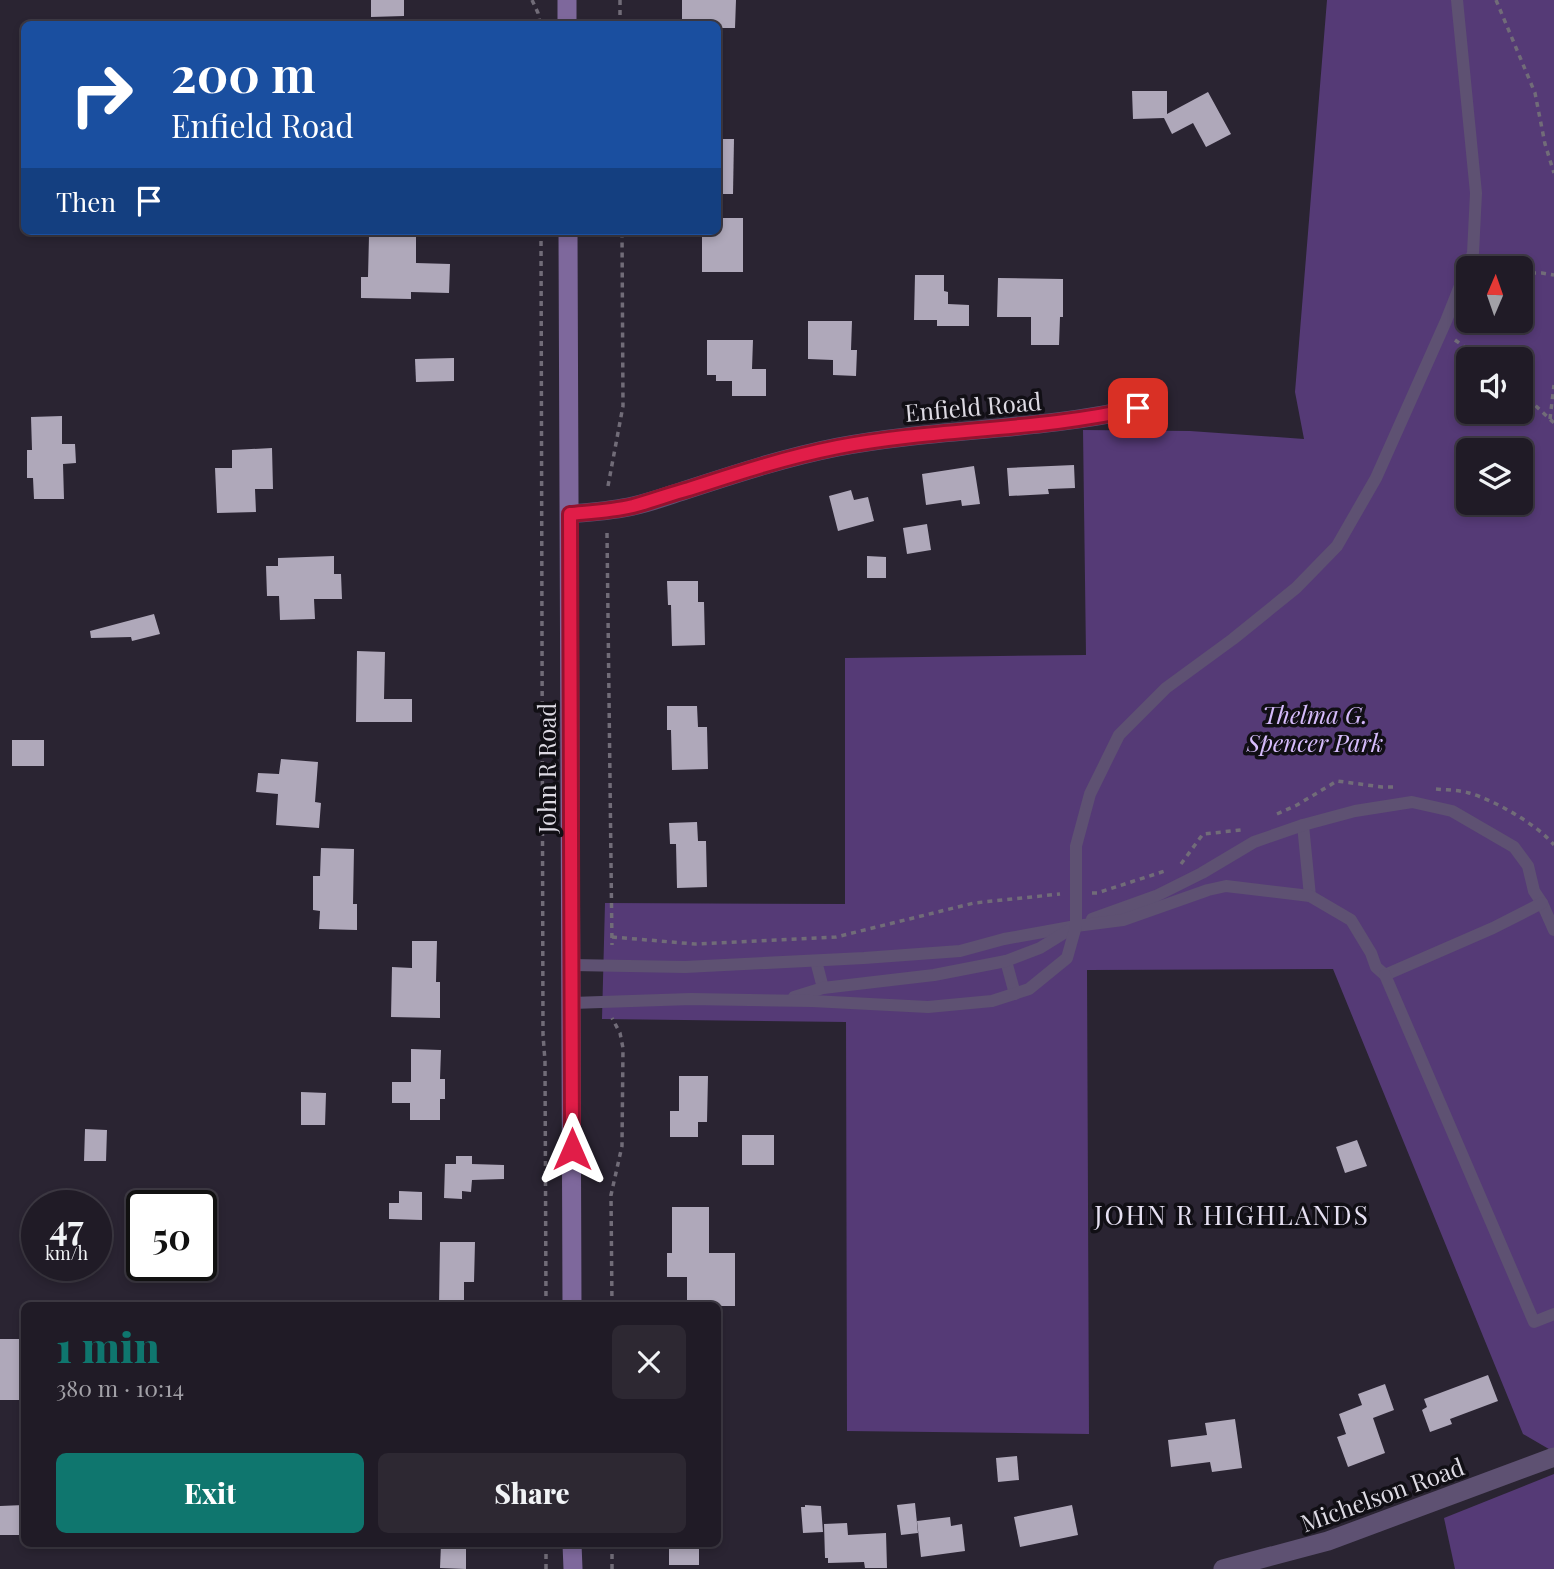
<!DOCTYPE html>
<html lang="en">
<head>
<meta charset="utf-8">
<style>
	:root { --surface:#201b26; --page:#2d2832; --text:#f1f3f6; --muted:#a2a1a7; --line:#3d3943; --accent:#0f766e }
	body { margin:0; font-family:"Playfair Display",serif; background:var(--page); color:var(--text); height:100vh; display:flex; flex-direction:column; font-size:26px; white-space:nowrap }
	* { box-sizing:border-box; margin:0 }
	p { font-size:23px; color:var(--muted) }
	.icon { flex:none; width:38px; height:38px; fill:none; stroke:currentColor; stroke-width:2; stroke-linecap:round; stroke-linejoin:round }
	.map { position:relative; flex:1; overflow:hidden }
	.side { position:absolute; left:21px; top:1302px; width:700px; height:245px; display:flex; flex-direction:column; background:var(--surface); border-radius:10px; box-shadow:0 4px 10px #0003,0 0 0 2px var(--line) }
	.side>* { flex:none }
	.top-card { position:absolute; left:21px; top:21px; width:700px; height:214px; border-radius:10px; box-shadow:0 4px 10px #0003,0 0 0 2px var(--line); background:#1a4fa0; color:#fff; overflow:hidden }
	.needle { width:46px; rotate:2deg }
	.controls { position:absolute; left:1456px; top:256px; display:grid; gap:14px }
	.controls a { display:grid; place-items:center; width:77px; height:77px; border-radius:10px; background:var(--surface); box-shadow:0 4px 10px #0003,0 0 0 2px var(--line); font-size:35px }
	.speed { position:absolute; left:21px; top:1190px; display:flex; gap:14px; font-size:35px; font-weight:700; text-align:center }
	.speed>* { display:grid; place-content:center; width:91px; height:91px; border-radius:50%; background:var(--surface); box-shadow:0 4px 10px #0003,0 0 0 2px var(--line); line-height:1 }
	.speed small { font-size:18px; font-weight:400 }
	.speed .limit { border:4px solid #111; border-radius:10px; background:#fff; color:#111 }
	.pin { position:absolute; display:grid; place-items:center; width:60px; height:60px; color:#fff; margin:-30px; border-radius:14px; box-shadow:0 4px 10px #0006 }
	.me { position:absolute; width:77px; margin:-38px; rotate:0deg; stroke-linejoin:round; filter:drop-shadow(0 0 5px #0008) }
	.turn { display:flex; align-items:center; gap:24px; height:147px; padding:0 35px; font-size:32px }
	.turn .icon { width:91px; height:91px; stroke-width:2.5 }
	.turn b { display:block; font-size:49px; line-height:60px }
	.then { display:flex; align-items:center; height:66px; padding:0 35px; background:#0003; gap:14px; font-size:26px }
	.round { display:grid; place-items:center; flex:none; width:74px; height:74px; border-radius:10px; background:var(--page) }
	.head { display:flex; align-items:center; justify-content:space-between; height:119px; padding:0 35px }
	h1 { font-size:42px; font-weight:800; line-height:52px; color:var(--accent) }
	.cta { display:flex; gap:14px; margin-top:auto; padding:14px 35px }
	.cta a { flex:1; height:80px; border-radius:10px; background:var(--accent); color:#fff; font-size:28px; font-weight:800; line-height:80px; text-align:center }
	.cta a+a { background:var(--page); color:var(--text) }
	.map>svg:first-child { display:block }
	.green { fill:#553a76; fill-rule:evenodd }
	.building { fill:#afa8ba }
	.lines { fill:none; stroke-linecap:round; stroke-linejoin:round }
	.path { stroke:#716c78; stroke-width:3.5; stroke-dasharray:5 5; stroke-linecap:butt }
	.service { stroke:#5e5172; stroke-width:12 }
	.minor { stroke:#5e5172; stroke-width:19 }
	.secondary { stroke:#7e689c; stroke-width:19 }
	.route-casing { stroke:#92132f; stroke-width:18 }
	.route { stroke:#e11d48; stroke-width:12 }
	.labels { text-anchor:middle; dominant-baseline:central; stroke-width:7; stroke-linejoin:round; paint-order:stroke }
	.street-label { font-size:24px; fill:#dddae3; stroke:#110f15 }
	.park-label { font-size:24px; font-style:italic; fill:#d6bcfc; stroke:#110f15 }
	.neighbourhood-label { font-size:26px; letter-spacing:2px; fill:#e6e0f2; stroke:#110f15 }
</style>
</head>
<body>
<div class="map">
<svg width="1554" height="1569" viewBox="0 0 1554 1569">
	<rect width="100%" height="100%" fill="#2a2432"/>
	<!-- green -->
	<g class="green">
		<path d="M1327,0h227v1452l-31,-18 -190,-465 -246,1 2,464 -242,-3 -1,-409 -244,-3 3,-116 240,1v-246l241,-3 -3,-225 107,1 114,8 -9,-47zM1468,268h53v52h-53zM1468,359h53v52h-53zM1468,450h53v52h-53z"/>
		<polygon points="1554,1474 1554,1569 1455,1569 1444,1518"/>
	</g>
	<!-- building -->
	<g class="building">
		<polygon points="371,0 404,0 404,16 371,17"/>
		<polygon points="682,0 736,0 735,28 718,28 718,24 682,24"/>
		<polygon points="1132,91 1167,91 1167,114 1208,92 1231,134 1206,147 1193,123 1172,134 1164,118 1133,119"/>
		<polygon points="718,139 734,139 733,194 718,194"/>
		<polygon points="718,218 743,218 743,272 702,272 702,231 718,231"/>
		<polygon points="369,236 416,237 416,263 450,264 449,293 411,292 411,299 361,298 361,277 368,277"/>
		<polygon points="915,275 944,275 944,291 948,292 948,304 969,305 969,326 937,326 937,320 914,320"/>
		<polygon points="998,278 1063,279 1063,317 1060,317 1059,345 1031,345 1031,317 997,317"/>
		<polygon points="808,321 852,321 851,350 857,350 856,376 833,375 833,360 808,359"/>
		<polygon points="707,340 753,340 752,369 766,369 766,396 732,396 732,381 716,381 716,375 707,375"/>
		<polygon points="454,358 454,381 416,382 415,359"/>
		<polygon points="62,416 62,444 75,444 76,463 63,464 64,499 34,499 33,478 27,478 27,450 32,450 31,417"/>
		<polygon points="272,448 273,489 255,489 256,512 217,513 215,468 232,468 232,450"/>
		<polygon points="1074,465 1075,488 1048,489 1049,494 1009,496 1007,468"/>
		<polygon points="974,466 980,504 962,506 961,500 926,505 922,474"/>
		<polygon points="851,490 854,500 868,497 874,521 838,531 829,496"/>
		<polygon points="927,524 931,550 907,554 903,528"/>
		<polygon points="334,556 334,574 341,574 342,599 314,599 315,619 280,620 279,596 267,596 266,566 278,566 278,558"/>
		<polygon points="867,556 886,557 886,578 867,578"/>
		<polygon points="667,581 698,581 698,602 704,602 705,645 672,646 671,605 668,605"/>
		<polygon points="154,614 160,634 132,641 131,637 91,638 90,631"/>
		<polygon points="357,651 385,652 384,699 412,699 412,722 356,722"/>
		<polygon points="667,706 697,706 698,727 707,727 708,769 672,770 671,730 667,730"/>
		<rect x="12" y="740" width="32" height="26"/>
		<polygon points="281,759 318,762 315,802 321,803 319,828 276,825 278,794 256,792 258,773 279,774"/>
		<polygon points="697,822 698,841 706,841 707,887 677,888 676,844 670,844 669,823"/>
		<polygon points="321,848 354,849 353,904 357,904 357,930 319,929 320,911 313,910 313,876 320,876"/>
		<polygon points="412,941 437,941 436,982 440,982 440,1018 391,1017 392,967 412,968"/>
		<polygon points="411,1049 441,1050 440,1079 445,1079 445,1099 440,1099 440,1120 410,1120 410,1103 392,1103 392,1082 411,1082"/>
		<polygon points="679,1076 708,1076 707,1122 698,1122 698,1137 670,1137 670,1111 679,1111"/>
		<polygon points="301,1092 326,1093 325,1125 301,1125"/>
		<polygon points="85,1129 107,1130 106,1161 84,1161"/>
		<rect x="742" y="1135" width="32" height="30"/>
		<polygon points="1357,1140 1367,1166 1345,1173 1336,1147"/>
		<polygon points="456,1156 472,1156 472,1164 504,1165 504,1179 472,1180 471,1192 462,1191 462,1199 444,1198 445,1164 456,1164"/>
		<polygon points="399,1191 422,1192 422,1220 389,1219 389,1203 399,1203"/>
		<polygon points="672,1207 709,1207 709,1253 735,1253 735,1306 687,1306 687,1277 667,1277 667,1253 672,1253"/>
		<polygon points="440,1242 475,1242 474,1282 464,1282 464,1306 439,1306"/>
		<rect x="0" y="1339" width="24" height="61"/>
		<polygon points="1488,1375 1498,1401 1450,1419 1452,1424 1430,1432 1422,1410 1427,1407 1424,1399"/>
		<polygon points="1385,1384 1394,1410 1373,1418 1385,1453 1348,1467 1337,1437 1346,1434 1339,1414 1362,1405 1358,1394"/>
		<polygon points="1235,1419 1242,1468 1212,1472 1210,1462 1171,1467 1168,1440 1207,1435 1205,1423"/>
		<polygon points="1017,1456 1019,1480 998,1482 996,1458"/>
		<polygon points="915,1503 918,1533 901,1535 897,1505"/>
		<polygon points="24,1505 24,1535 0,1535 0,1506"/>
		<polygon points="805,1505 821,1506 823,1532 803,1533 801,1507 805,1507"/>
		<polygon points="1072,1505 1078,1535 1020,1547 1014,1517"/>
		<polygon points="950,1517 951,1526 962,1524 965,1551 921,1557 917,1521"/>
		<polygon points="847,1523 848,1535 886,1533 887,1568 865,1568 864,1562 828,1563 828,1558 825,1558 824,1524"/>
		<polygon points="441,1544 466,1544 466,1569 440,1568"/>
		<rect x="669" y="1544" width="30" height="21"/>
	</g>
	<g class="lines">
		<!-- path -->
		<g class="path">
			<polyline points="532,0 538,13 540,24"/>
			<polyline points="620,0 620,24"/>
			<polyline points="1496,0 1535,93 1545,144 1554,173"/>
			<polyline points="541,231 543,1035 545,1061 546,1306"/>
			<polyline points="1521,273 1542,273 1554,275"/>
			<polyline points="1455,340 1481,359"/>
			<polyline points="1521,392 1554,423"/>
			<polyline points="1550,419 1554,385"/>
			<polyline points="608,486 623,406 622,231"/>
			<polyline points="607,533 612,945"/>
			<path d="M1436,789c11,1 23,1 33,4 25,7 69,32 85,52"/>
			<polyline points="1277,814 1297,805 1337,781 1382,787 1393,787"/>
			<polyline points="1181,864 1203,834 1241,830"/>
			<polyline points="1092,893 1097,893 1165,871"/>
			<polyline points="612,937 695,944 836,937 974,903 1060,894"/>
			<polyline points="612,1306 611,1195 622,1146 623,1048 620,1033 612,1018"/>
			<polyline points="546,1544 546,1569"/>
			<polyline points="612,1544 612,1569"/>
		</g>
		<!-- service -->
		<g class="service">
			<polyline points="1303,825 1310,896"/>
			<polyline points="1092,919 1156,896 1202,873 1254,842 1303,825 1355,811 1412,802 1452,811 1514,847 1528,866 1534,891 1542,903 1554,930"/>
			<polyline points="816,961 823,988"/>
			<polyline points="1006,961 1015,994"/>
			<polyline points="572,965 685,967 864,958 960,951 1004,939 1076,926 1123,920 1208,890 1226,886 1310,896 1351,920 1371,953 1376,967 1385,975 1493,928 1542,903"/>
			<polyline points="1385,975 1534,1322 1554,1314"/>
			<polyline points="794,997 823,988 934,975 1006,961 1040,948 1069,930"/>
			<polyline points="572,1003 691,999 812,1001 928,1007 992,1001 1029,989 1067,958 1076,926 1076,846 1090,794 1119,735 1166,688 1233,639 1296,588 1337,546 1376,478 1446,321 1473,253 1476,193 1457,0"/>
		</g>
		<!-- minor -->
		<g class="minor">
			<path d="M570,514c21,-2 42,-3 63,-8 19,-4 37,-11 56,-17 49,-16 98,-32 149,-42 99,-19 201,-16 300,-39"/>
			<polyline points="1223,1569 1328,1541 1554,1457"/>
		</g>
		<!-- secondary -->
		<g class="secondary">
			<polyline points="567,0 567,24"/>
			<polyline points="568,231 572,1306"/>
			<polyline points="572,1544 573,1569"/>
		</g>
	</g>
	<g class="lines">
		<defs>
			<path id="route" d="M572,1149l-2,-635c21,-2 42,-3 63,-8 19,-5 37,-12 56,-17 49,-16 98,-32 149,-42 99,-19 202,-16 300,-39"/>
		</defs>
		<!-- route casing -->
		<use href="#route" class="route-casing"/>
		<!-- route -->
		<use href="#route" class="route"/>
	</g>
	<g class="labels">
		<!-- street labels -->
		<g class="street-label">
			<text transform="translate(973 406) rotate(-5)">Enfield Road</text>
			<text transform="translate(546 768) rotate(-90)">John R Road</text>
			<text transform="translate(1382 1494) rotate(-20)">Michelson Road</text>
		</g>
		<!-- park labels -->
		<g class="park-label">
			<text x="1315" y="714">Thelma G.<tspan x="1315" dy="28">Spencer Park</tspan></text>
		</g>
		<!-- neighbourhood labels -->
		<g class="neighbourhood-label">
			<text x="1232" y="1214">JOHN R HIGHLANDS</text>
		</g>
	</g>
</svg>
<div class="controls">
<a><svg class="needle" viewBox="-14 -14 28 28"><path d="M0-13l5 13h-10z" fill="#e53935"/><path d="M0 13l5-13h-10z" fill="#a2a1a7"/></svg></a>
<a><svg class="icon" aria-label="sound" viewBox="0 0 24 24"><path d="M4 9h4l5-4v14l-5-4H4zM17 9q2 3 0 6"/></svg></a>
<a><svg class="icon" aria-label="layers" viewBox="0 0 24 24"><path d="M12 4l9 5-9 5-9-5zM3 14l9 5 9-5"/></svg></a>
</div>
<div class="speed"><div>47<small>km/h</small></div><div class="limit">50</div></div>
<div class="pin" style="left:1138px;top:408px;background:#d93025"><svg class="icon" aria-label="arrive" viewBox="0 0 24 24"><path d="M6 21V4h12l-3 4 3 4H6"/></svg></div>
<svg class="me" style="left:572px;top:1149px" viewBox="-20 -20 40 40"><path d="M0-17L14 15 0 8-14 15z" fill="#e11d48" stroke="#fff" stroke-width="4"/></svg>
<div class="top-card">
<div class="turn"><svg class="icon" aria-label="right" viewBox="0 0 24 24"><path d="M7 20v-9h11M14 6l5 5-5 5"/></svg><div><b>200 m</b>Enfield Road</div></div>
<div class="then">Then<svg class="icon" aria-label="arrive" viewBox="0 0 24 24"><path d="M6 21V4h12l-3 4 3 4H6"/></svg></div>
</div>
<section class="side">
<div class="head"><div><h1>1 min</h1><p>380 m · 10:14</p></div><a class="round"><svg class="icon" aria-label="close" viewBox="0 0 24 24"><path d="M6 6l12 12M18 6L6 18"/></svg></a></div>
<div class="cta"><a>Exit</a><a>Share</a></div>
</section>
</div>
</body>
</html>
